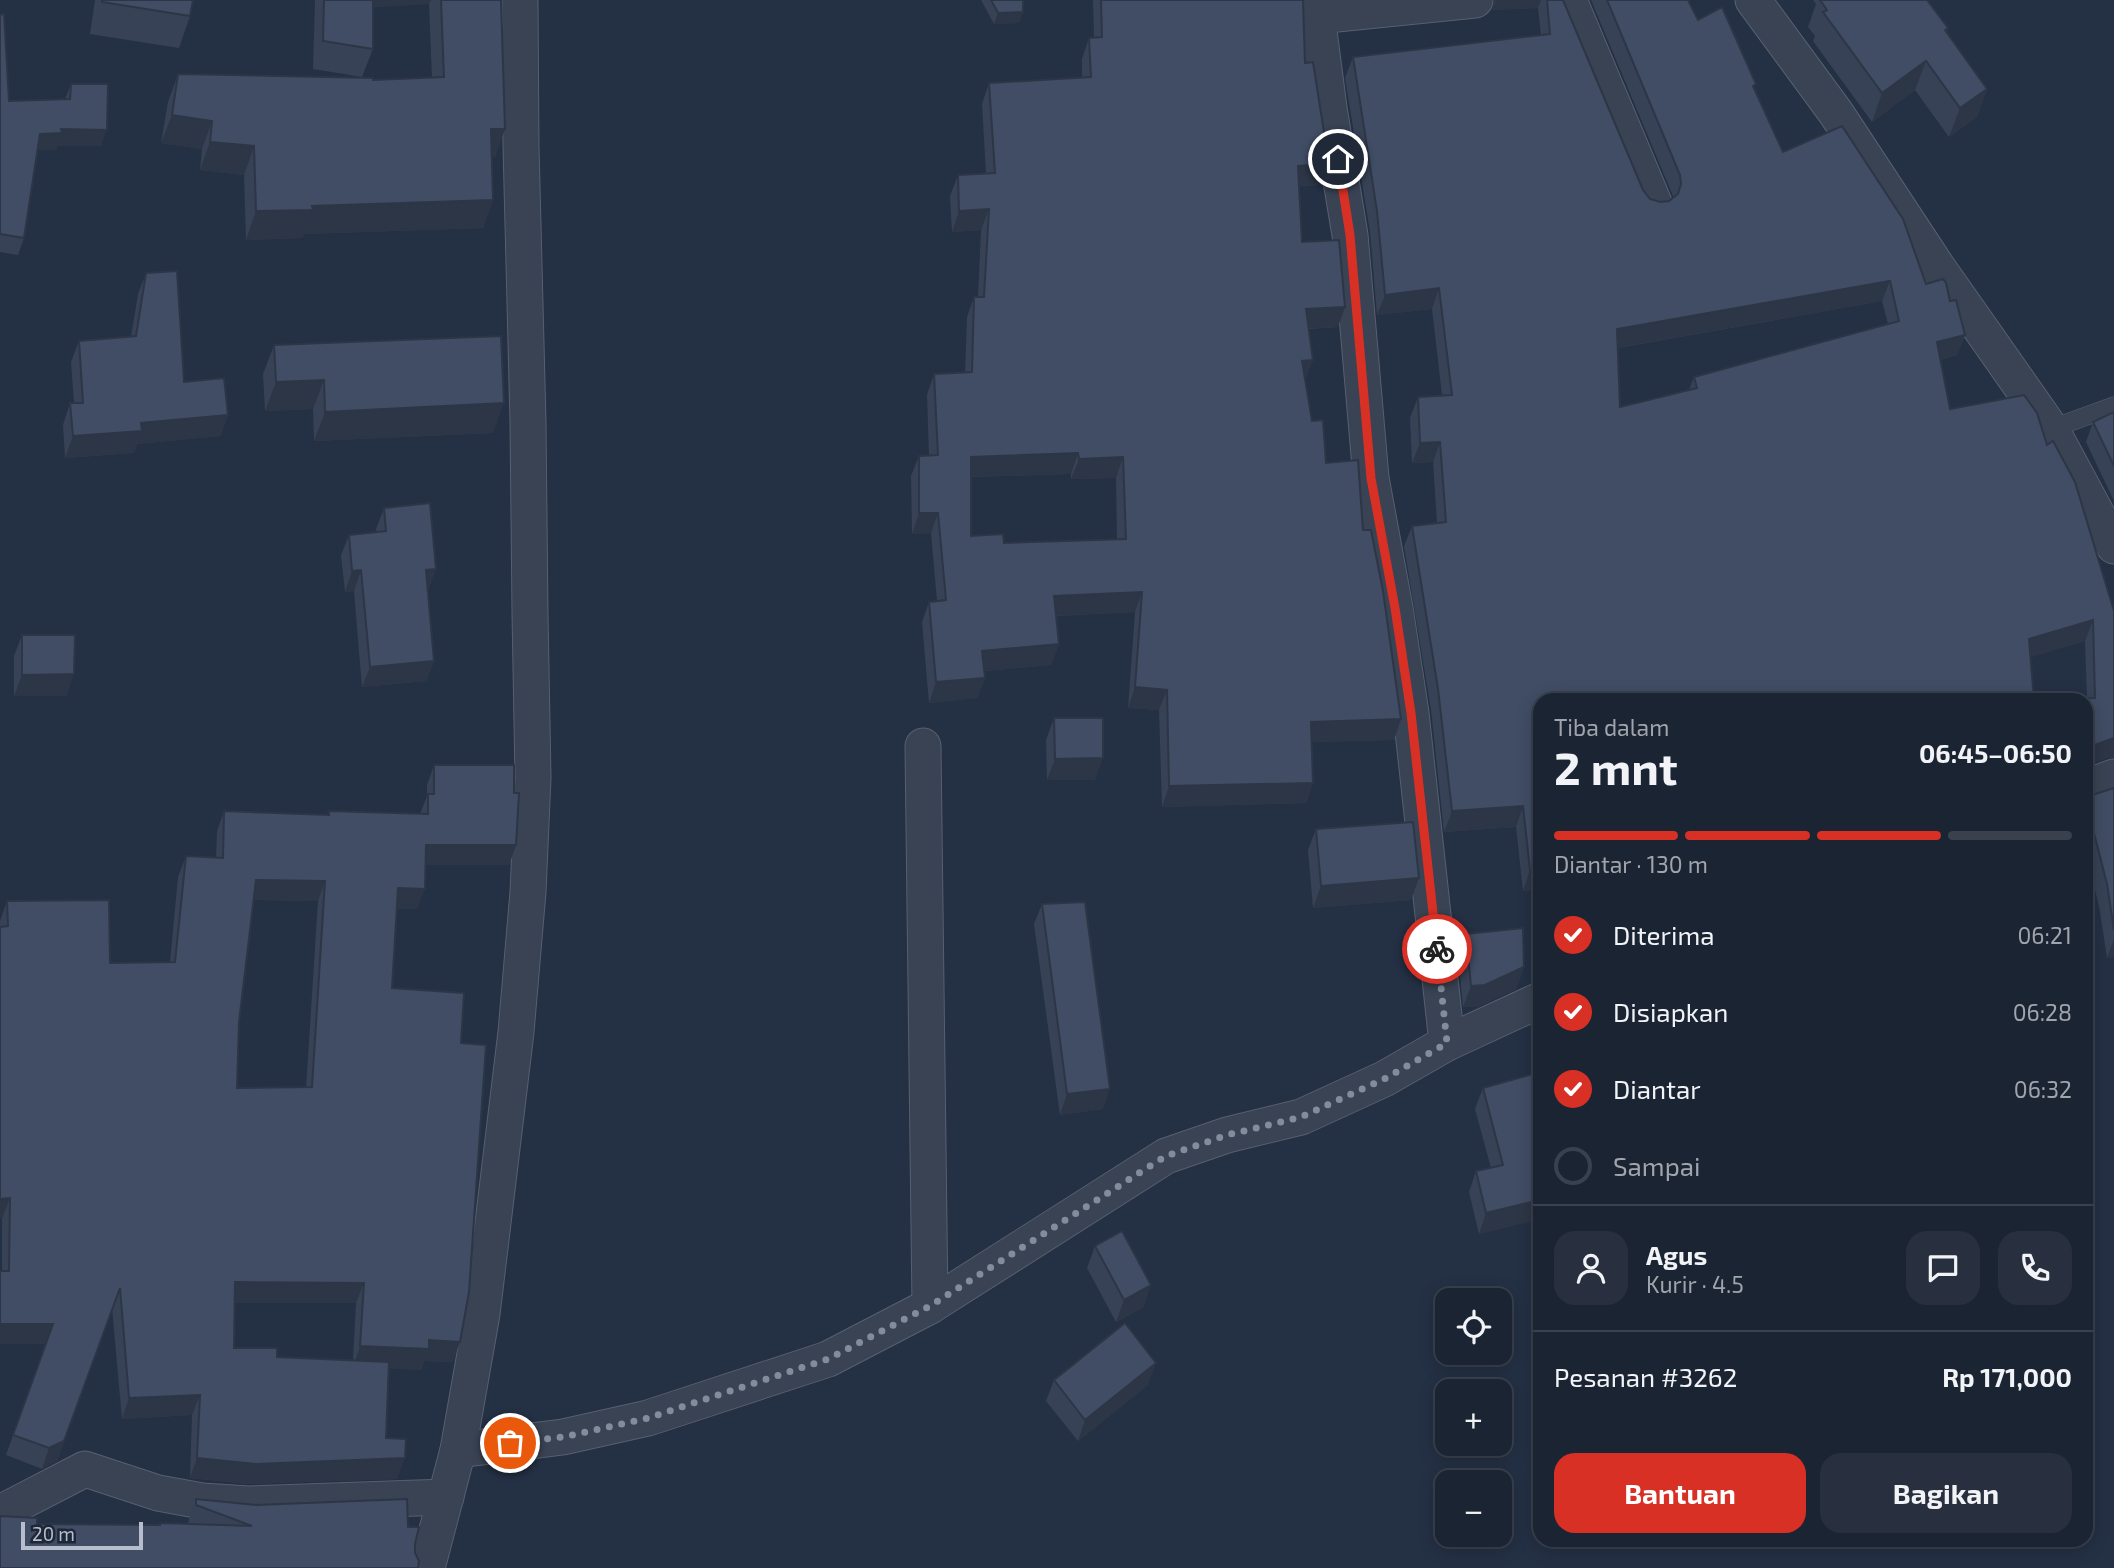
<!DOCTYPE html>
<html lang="id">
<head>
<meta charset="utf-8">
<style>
	body { margin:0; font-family:"Exo 2",sans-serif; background:#28303f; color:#f1f3f6; height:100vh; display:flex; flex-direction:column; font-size:26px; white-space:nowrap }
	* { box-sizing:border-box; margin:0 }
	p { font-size:23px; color:#a0a4ac }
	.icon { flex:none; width:38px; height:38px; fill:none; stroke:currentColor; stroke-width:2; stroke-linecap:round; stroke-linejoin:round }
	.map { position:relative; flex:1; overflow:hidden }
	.sheet { position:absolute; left:1533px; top:693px; width:560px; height:854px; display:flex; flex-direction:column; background:#1b2433; border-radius:21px; box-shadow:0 4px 18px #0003,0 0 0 2px #39414e }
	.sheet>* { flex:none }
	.tools { position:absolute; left:1435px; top:1288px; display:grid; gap:14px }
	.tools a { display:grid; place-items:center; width:77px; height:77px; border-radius:14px; background:#1b2433; box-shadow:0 4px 18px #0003,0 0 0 2px #39414e; font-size:35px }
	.scale { position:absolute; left:21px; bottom:18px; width:122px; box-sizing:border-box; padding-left:7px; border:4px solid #b6becd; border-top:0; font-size:19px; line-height:24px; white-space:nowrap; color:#b6becd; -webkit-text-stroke:5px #1e2738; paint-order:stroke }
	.pin { position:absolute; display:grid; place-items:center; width:60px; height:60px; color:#fff; margin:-30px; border:4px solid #fff; border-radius:50%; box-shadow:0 2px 7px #0007 }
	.courier { position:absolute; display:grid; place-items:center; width:70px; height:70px; margin:-35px; border:5px solid #d93025; border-radius:50%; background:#fff; color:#222; box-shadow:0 2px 9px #0007 }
	.headline em { font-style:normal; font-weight:700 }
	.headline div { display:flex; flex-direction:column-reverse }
	.headline { display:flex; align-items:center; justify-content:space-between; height:119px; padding:0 21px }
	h1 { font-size:46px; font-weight:700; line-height:52px }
	.bar { display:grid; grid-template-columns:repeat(4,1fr); gap:10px 7px; align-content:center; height:84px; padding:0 21px }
	.bar i { height:9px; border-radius:5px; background:#39414e }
	.bar .on { background:#d93025 }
	.bar p { grid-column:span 4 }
	.line { display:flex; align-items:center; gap:18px; padding:0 21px; border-top:2px solid #39414e }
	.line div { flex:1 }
	.round { display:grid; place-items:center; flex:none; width:74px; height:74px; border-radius:21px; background:#28303f }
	ol { padding:0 21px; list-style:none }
	li { display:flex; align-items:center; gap:21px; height:77px }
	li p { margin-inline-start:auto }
	li .icon { padding:7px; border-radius:50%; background:#d93025; color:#fff; stroke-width:4 }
	li:last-child { color:#a0a4ac }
	li i { width:38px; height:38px; border:4px solid #39414e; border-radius:50% }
	.cta { display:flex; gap:14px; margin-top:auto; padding:14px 21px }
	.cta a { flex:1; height:80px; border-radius:21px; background:#d93025; color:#fff; font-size:28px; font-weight:700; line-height:80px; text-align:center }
	.cta a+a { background:#28303f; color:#f1f3f6 }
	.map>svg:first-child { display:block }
</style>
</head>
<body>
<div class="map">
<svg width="2114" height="1568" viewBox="0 0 2114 1568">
	<rect width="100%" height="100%" fill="#243044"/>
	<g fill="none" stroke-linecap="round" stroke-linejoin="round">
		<g stroke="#576070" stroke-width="19">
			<path id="lane" d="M2051 429 2114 406"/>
		</g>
		<g stroke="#576070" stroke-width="37">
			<g id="street">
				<path d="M1315 0 1329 108 1350 235 1371 478 1395 608 1411 713 1447 1043"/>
				<path d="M1569 0 1654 203"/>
				<path d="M1753 0 1836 113 1936 265 2051 429 2114 546"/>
				<path d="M1317 16 1475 0"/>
				<path d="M923 746 930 1306"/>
				<path d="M2086 787 2114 777"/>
				<path d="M458 1450 563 1437 648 1418 828 1359 930 1306 1166 1156 1227 1135 1301 1117 1384 1079 1447 1043 1540 1000"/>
				<path d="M0 1513 85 1469 158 1493 202 1501 248 1504 446 1497"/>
				<path d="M427 1568 458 1450 482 1314 516 1032 528 892 533 778 530 613 528 422 521 146 520 0"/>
			</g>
		</g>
		<use href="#lane" stroke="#394353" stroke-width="18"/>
		<use href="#street" stroke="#394353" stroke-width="35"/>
	</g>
	<g fill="#374256" fill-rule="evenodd">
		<path d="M95 0H193L190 16 179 48 90 34Z"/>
		<path d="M315 0H501L505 129 495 157H492L493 200 483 228 304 234 302 238 246 240 244 175 200 170 202 149 161 143 168 102 178 74 373 80 432 78 429 4 373 7V49L362 77 313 69Z"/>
		<path d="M981 0H1023V12L1019 23 994 24Z"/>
		<path d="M1093 0H1305L1303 4 1305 63 1329 164 1321 185 1299 186 1302 242 1338 327 1308 329 1305 380 1312 421 1326 463 1363 530 1401 719 1394 740 1312 742 1313 783 1306 803 1162 807 1159 710 1128 708 1135 612 1056 616 1059 644 1051 665 984 671 985 678 977 698 929 703 922 622 929 602 937 601 931 533 912 534 911 476 919 456 929 455 927 395 934 374 965 373 967 317 974 297H978L981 230 952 232 950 196 958 175 986 174 982 104 989 83 1082 77V59L1089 38H1094ZM1071 474V479L1116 478 1117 539 1004 543 971 536V477Z"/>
		<path d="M1495 0H1563L1643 190 1650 199 1660 202 1669 201 1673 198V196L1591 0H1688L1698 20 1755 89 1783 152 1926 284 1950 301 1965 335 1957 355 1940 360 1950 409 2047 445 2114 611V758H2107L2086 766V700H1540V889L1523 891 1516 827 1444 832 1431 710 1404 546 1412 526 1437 523 1433 462 1412 463 1410 418 1418 397 1442 395 1432 309 1377 315 1370 232 1345 78 1353 57 1541 35 1538 8 1492 10ZM1882 301 1888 324 1694 377 1689 390 1620 407 1618 348ZM2085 641 2087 698 2034 700 2031 657Z"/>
		<path d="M1813 0H1927L1948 28 1947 32 1987 89 1977 117 1949 137 1915 90 1872 122 1813 41 1815 36 1808 27 1816 4Z"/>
		<path d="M0 15 9 101 65 99 71 84 101 146H57L56 150H38L24 238 18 255 0 252Z"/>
		<path d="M146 273 184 382 228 415 220 436 137 444 134 453 65 458 63 425 70 403H74L71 362 79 341 131 337 138 294Z"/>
		<path d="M274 345 493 433 314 441 313 409 265 411 263 374Z"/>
		<path d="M2114 412V501L2086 442 2093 422Z"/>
		<path d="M384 508 436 569 428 590H427L434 661 426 681 362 687 354 591 345 592 341 555 349 535 377 532 376 529Z"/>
		<path d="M22 635 67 696H14V656Z"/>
		<path d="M1054 718 1095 780H1047L1046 740Z"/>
		<path d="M434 765 514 793 516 845 509 865H425L417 909H397L392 988 461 1043 453 1362 424 1361 421 1370 389 1368 386 1438 397 1479 248 1484 190 1478 192 1415 122 1419 112 1308 57 1461 42 1469 6 1455 45 1344 2 1271V1219H0V921L7 901 110 963 170 962 178 877 186 856 216 857 217 831 224 811 327 815 329 811 420 814 427 796V785ZM254 900 318 901 306 1088H237L239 1022ZM235 1303H356L353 1360 277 1357 234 1348Z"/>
		<path d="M2114 788V957L2107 958 2099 906 2086 854V797Z"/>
		<path d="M1316 829 1411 900 1313 908 1308 850Z"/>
		<path d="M1042 904 1103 1109 1060 1115 1034 924Z"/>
		<path d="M1466 934 1524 967 1516 989 1477 1007H1463L1458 955Z"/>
		<path d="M1540 1072V1226L1539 1219 1479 1234 1469 1192 1476 1171 1491 1168 1475 1109 1483 1088Z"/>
		<path d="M1095 1246 1144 1307 1116 1322 1087 1268Z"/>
		<path d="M1054 1380 1148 1385 1078 1441 1046 1401Z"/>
		<path d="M196 1499 408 1527 415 1544V1553L37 1524 159 1525 160 1523 188 1524 189 1519Z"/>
	</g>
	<g fill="#2d3646">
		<path d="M366 0H431L429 4 363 8Z"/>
		<path d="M1496 0H1541L1538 8 1492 10Z"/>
		<path d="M1023 12 1019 23 994 24 998 13Z"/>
		<path d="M1926 61 1915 90 1872 122 1882 93Z"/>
		<path d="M1987 89 1977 117 1949 137 1960 108Z"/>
		<path d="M172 115 212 121 202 149 161 143Z"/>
		<path d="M61 129 107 130 101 146H57L56 150H34L40 134Z"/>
		<path d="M491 129H505L495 157H481Z"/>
		<path d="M210 142 254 146 244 175 200 170Z"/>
		<path d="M1329 164 1321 185 1290 186 1298 166Z"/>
		<path d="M493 200 483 228 304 234 302 238 246 240 256 211 312 206Z"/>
		<path d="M989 209 981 230 952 232 959 211Z"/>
		<path d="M1890 281 1882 301 1610 349 1617 329Z"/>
		<path d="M1439 288 1432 309 1377 315 1385 295Z"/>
		<path d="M1345 307 1338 327 1298 329 1306 309Z"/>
		<path d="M1965 335 1957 355 1929 363 1937 342Z"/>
		<path d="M1313 360 1305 381 1302 361Z"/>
		<path d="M324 380 313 409 265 411 276 382Z"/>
		<path d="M504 403 493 433 314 441 325 412Z"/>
		<path d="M228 415 220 436 137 444 134 453 65 458 73 436 141 423Z"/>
		<path d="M1440 442 1433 462 1412 463 1420 443Z"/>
		<path d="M1078 453 1071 474 963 477 971 457Z"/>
		<path d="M1123 457 1116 478 1071 479 1079 459Z"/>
		<path d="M919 513H938L931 533 912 534Z"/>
		<path d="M436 569 428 590 418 591 426 570Z"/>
		<path d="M361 570 354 591 345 592 352 571Z"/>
		<path d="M1142 592 1135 612 1046 616 1054 596Z"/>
		<path d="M2093 620 2085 641 2022 660 2029 639Z"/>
		<path d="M1059 644 1051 665 975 672 982 651Z"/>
		<path d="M434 661 426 681 362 687 370 667Z"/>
		<path d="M74 674 67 696H14L22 675Z"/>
		<path d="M985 678 977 698 929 703 936 682Z"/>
		<path d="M1135 687 1167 690 1159 710 1128 708Z"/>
		<path d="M1401 719 1394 740 1304 742 1311 722Z"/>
		<path d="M2114 738V758H2107L2086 766V748Z"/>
		<path d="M1103 758 1095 780H1047L1055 759Z"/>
		<path d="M1313 783 1306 803 1162 807 1169 786Z"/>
		<path d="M1523 806 1516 827 1444 832 1452 811Z"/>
		<path d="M426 845H516L509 865H418Z"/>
		<path d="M1540 869V889L1523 891 1530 870Z"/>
		<path d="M1419 878 1411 900 1313 908 1321 886Z"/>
		<path d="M256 880 325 881 318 901 249 900Z"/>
		<path d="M398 888 425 889 417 909H391Z"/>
		<path d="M2114 939V957L2107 958Z"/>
		<path d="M1524 967 1516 989 1477 1007H1463L1471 986Z"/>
		<path d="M1110 1089 1103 1109 1060 1115 1067 1094Z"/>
		<path d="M10 1198 2 1219H0V1199Z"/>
		<path d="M1540 1200V1216L1539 1219 1479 1234 1486 1213Z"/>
		<path d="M235 1282 364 1283 356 1303H227Z"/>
		<path d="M1151 1285 1144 1307 1116 1322 1124 1300Z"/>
		<path d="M0 1324H53L45 1344H0Z"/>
		<path d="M429 1340 460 1342 453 1362 424 1361 421 1370 353 1367 360 1346Z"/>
		<path d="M1156 1363 1148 1385 1078 1441 1085 1420Z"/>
		<path d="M200 1395 192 1415 122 1419 129 1398Z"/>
		<path d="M64 1441 57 1461 42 1469 49 1448Z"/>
		<path d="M197 1458H405L397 1479 248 1484 190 1478Z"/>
	</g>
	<g fill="#404d64" stroke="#2d3646" stroke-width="2" fill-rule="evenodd">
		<path d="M102 0H193L190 16 102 2Z"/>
		<path d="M324 0H373V49L323 41Z"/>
		<path d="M441 0H501L505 129H491L493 200 312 206 313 210 256 211 254 146 210 142 212 121 172 115 178 74 373 78V80L444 77Z"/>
		<path d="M991 0H1023V12L998 13Z"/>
		<path d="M1101 0H1303L1305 63 1313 62 1329 164 1298 166 1302 242 1339 240 1345 307 1306 309 1313 360 1302 361 1312 421 1323 420 1326 463 1358 460 1363 530H1371L1383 591 1401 719 1311 722 1313 783 1169 786 1167 690 1135 687 1142 592 1054 596 1059 644 982 651 985 678 936 682 929 602 946 600 938 513H919V456L938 455 934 374 972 372 974 297H984L989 209 959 211 958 175 995 173 989 83 1091 77 1089 38 1102 37ZM1078 453 1079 459 1123 457 1126 539 1004 543 1003 534 971 536V457Z"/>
		<path d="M1547 0H1563L1643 190 1650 199 1660 202 1669 201 1678 194 1681 184 1680 175 1607 0H1688L1698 20 1722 7 1756 84 1753 86 1783 152 1842 126 1903 219 1926 284 1943 279 1946 283 1950 301 1956 300 1965 335 1937 342 1950 409 2024 395 2037 413 2047 445 2053 441 2075 482 2114 611V738L2086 748V700H1540V869L1530 870 1523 806 1452 811 1438 689 1412 526 1446 522 1440 442 1420 443 1418 397 1452 395 1439 288 1385 295 1377 211 1353 57 1550 34ZM1890 281 1899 321 1694 377 1697 388 1620 407 1617 329ZM2093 620 2095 698 2034 700 2029 639Z"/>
		<path d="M1820 0H1927L1948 28 1945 30 1987 89 1960 108 1926 61 1882 93 1823 12 1827 10Z"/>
		<path d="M4 14 9 101 70 99 71 84H108L107 130 61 129 62 133 40 134 24 238 0 234V15Z"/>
		<path d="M177 271 184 382 224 378 228 415 141 423 142 431 73 436 70 403H83L79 341 136 336 146 273Z"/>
		<path d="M501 336 504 403 325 412 324 380 276 382 274 345Z"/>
		<path d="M2114 412V466L2093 422Z"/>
		<path d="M430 503 436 569 426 570 434 661 370 667 361 570 352 571 349 535 386 531 384 508Z"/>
		<path d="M22 635H75L74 674 22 675Z"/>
		<path d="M1054 718H1103V758L1055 759Z"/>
		<path d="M434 765H514V793H519L516 845H426L425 889 398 888 392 988 464 993 461 1043 486 1045 469 1292 460 1342 429 1340V1349L360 1346 364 1283 235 1282 234 1348H277V1357L389 1362 386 1438 406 1439 405 1458 256 1464 197 1458 200 1395 129 1398 120 1288 64 1441 49 1448 13 1435 53 1324H0V1271H9L10 1198 0 1199V927L8 926 7 901 109 900 110 963 175 962 186 856 223 858 224 811 329 815V811L428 814V794H434ZM256 880 325 881 312 1087 237 1088 239 1022Z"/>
		<path d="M2114 788V930L2107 884 2086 802V797Z"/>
		<path d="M1413 822 1419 878 1321 886 1316 829Z"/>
		<path d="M1085 902 1110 1089 1067 1094 1042 904Z"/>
		<path d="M1523 928 1524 967 1485 985 1471 986 1466 934Z"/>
		<path d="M1540 1072V1200L1486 1213 1476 1171 1503 1165 1483 1088Z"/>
		<path d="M1122 1231 1151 1285 1124 1300 1095 1246Z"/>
		<path d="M1125 1323 1156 1363 1085 1420 1054 1380Z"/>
		<path d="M196 1499 256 1505 407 1499 408 1527H419L415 1544V1553L419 1561 418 1568H0V1516L37 1518V1524L160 1525V1523L252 1526 196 1505Z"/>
	</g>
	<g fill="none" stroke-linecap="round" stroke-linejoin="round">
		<path stroke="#838c9d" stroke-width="7" stroke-dasharray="0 12.6" d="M510 1443 563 1437 648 1418 828 1359 930 1306 1166 1156 1227 1135 1301 1117 1384 1079 1447 1043 1437 949"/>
		<path stroke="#d93025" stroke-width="9" d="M1338 159 1350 235 1371 478 1395 608 1411 713 1437 949"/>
	</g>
</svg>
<div class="tools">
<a><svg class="icon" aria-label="locate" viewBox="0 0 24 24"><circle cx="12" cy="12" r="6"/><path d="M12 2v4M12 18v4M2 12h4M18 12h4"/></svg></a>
<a>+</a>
<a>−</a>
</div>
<div class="scale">20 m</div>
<div class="pin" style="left:510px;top:1443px;background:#ea580c"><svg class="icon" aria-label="bag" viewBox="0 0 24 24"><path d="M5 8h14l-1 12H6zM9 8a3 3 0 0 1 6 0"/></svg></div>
<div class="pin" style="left:1338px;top:159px;background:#1f2937"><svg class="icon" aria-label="home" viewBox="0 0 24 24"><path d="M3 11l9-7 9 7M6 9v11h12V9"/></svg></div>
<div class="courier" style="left:1437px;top:949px"><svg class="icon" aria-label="bike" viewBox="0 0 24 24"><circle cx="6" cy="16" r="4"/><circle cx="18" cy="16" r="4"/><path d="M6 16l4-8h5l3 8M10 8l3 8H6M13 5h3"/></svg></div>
<section class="sheet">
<div class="headline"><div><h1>2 mnt</h1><p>Tiba dalam</p></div><em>06:45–06:50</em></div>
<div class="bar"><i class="on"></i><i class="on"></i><i class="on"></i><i></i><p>Diantar · 130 m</p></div>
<ol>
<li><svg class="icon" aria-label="check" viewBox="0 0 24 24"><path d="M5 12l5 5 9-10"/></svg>Diterima<p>06:21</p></li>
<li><svg class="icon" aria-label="check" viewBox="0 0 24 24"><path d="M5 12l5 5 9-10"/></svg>Disiapkan<p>06:28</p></li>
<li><svg class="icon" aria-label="check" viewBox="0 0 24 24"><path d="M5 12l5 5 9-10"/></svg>Diantar<p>06:32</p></li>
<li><i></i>Sampai</li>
</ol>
<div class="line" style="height:126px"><a class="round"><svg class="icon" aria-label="person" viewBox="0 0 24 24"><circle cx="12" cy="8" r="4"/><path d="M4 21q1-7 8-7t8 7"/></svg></a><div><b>Agus</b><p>Kurir · 4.5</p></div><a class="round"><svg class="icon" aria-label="chat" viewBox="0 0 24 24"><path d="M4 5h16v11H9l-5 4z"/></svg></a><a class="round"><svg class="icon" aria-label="phone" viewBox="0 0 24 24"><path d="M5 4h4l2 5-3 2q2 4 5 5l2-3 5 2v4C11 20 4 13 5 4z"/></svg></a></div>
<div class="line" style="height:91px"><div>Pesanan #3262</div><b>Rp 171,000</b></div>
<div class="cta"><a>Bantuan</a><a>Bagikan</a></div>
</section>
</div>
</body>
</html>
